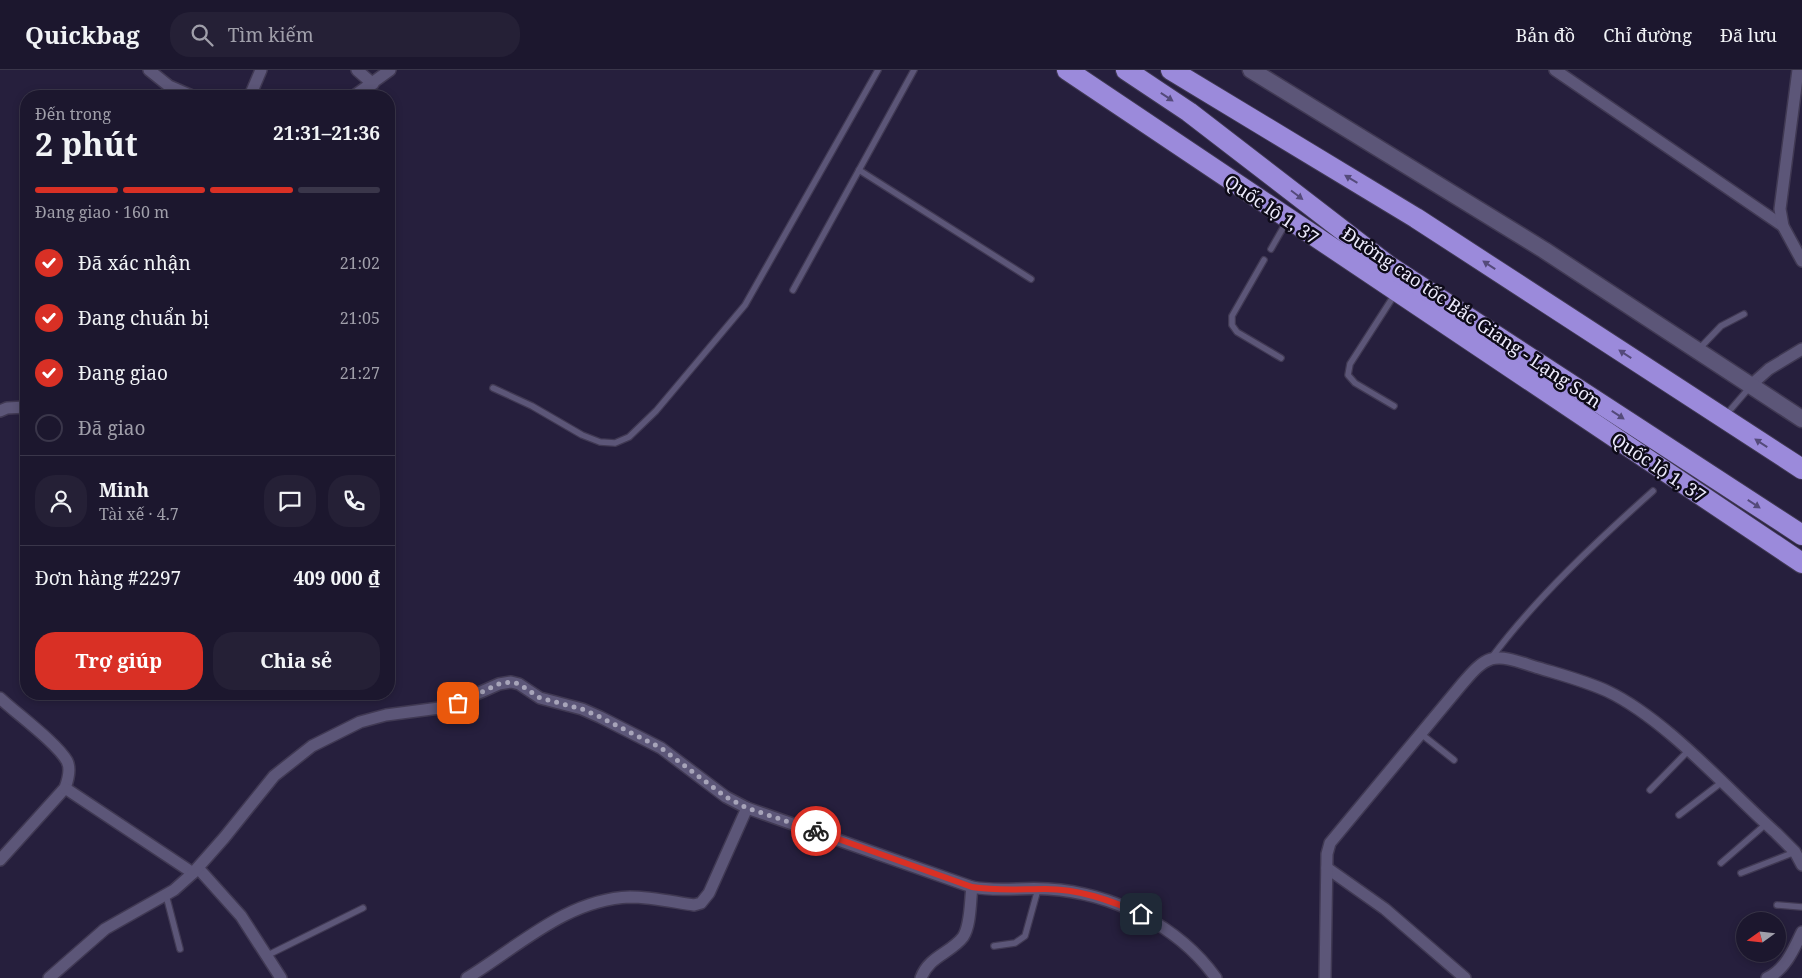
<!DOCTYPE html>
<html lang="vi">
<head>
<meta charset="utf-8">
<style>
	body { margin:0; font-family:"Noto Serif",serif; background:#252036; color:#f1f3f6; height:100vh; display:flex; flex-direction:column; font-size:19px; white-space:nowrap }
	* { box-sizing:border-box; margin:0 }
	p { font-size:16px; color:#a09faa }
	.icon { flex:none; width:28px; height:28px; fill:none; stroke:currentColor; stroke-width:2; stroke-linecap:round; stroke-linejoin:round }
	.map { position:relative; flex:1; overflow:hidden }
	.panel { position:absolute; left:20px; top:20px; width:375px; height:610px; display:flex; flex-direction:column; background:#1c172e; border-radius:20px; box-shadow:0 2px 8px #0003,0 0 0 1px #3a364a }
	.panel>* { flex:none }
	.needle { width:32px; rotate:255deg }
	.buttons { position:absolute; left:1736px; top:842px; display:grid; gap:10px }
	.buttons a { display:grid; place-items:center; width:50px; height:50px; border-radius:50%; background:#1c172e; box-shadow:0 2px 8px #0003,0 0 0 1px #3a364a; font-size:25px }
	.pin { position:absolute; display:grid; place-items:center; width:42px; height:42px; color:#fff; margin:-21px; border-radius:10px; box-shadow:0 2px 8px #0006 }
	.courier { position:absolute; display:grid; place-items:center; width:50px; height:50px; margin:-25px; border:4px solid #d93025; border-radius:50%; background:#fff; color:#222; box-shadow:0 1px 6px #0007 }
	.overview em { font-style:normal; font-weight:700 }
	.overview div { display:flex; flex-direction:column-reverse }
	.overview { display:flex; align-items:center; justify-content:space-between; height:85px; padding:0 15px }
	h1 { font-size:32px; font-weight:700; line-height:38px }
	.bar { display:grid; grid-template-columns:repeat(4,1fr); gap:8px 5px; align-content:center; height:60px; padding:0 15px }
	.bar i { height:6px; border-radius:4px; background:#3a364a }
	.bar .selected { background:#d93025 }
	.bar p { grid-column:span 4 }
	.line { display:flex; align-items:center; gap:12px; padding:0 15px; border-top:1px solid #3a364a }
	.line div { flex:1 }
	.round { display:grid; place-items:center; flex:none; width:52px; height:52px; border-radius:20px; background:#252036 }
	ol { padding:0 15px; list-style:none }
	li { display:flex; align-items:center; gap:15px; height:55px }
	li p { margin-inline-start:auto }
	li .icon { padding:5px; border-radius:50%; background:#d93025; color:#fff; stroke-width:4 }
	li:last-child { color:#a09faa }
	li i { width:28px; height:28px; border:2px solid #3a364a; border-radius:50% }
	.button { display:flex; gap:10px; margin-top:auto; padding:10px 15px }
	.button a { flex:1; height:58px; border-radius:20px; background:#d93025; color:#fff; font-size:20px; font-weight:700; line-height:58px; text-align:center }
	.button a+a { background:#252036; color:#f1f3f6 }
	header { display:flex; align-items:center; gap:30px; box-sizing:border-box; height:70px; padding:0 25px; background:#1c172e; border-bottom:1px solid #3a364a }
	header strong { font-size:24px }
	nav { display:flex; gap:28px; margin-inline-start:auto; font-size:18px }
	.search { width:350px; height:45px; background:#252036; display:flex; align-items:center; gap:12px; box-sizing:border-box; padding:0 18px; border-radius:20px; color:#a09faa; font-size:19px }
	.map>svg:first-child { display:block }
</style>
</head>
<body>
<header>
<strong>Quickbag</strong>
<div class="search"><svg class="icon" aria-label="search" viewBox="0 0 24 24"><circle cx="10" cy="10" r="6"/><path d="M15 15l6 6"/></svg>Tìm kiếm</div>
<nav><a>Bản đồ</a><a>Chỉ đường</a><a>Đã lưu</a></nav>
</header>
<div class="map">
<svg width="1802" height="908" viewBox="0 0 1802 908">
	<rect width="100%" height="100%" fill="#261f3d"/>
	<g fill="none" stroke-linecap="round" stroke-linejoin="round">
		<g stroke="#403953" stroke-width="8">
			<g id="lane">
				<path d="M859 100 1031 209"/>
				<path d="M1271 179 1287 151"/>
				<path d="M1264 190 1232 246V255L1237 262 1281 288"/>
				<path d="M793 220 914 0"/>
				<path d="M1699 279 1721 256 1744 244"/>
				<path d="M493 318 532 336 582 365 600 372 615 373 629 367 656 341 745 235 878 0"/>
				<path d="M1394 336 1355 313 1348 305 1350 294 1395 224"/>
				<path d="M1731 339 1750 317"/>
				<path d="M1492 587C1536 528 1598 470 1653 421"/>
				<path d="M1420 663 1454 690"/>
				<path d="M1650 720 1688 681"/>
				<path d="M1679 745 1722 712"/>
				<path d="M1721 793 1766 754"/>
				<path d="M1741 803 1795 782"/>
				<path d="M166 825 180 879"/>
				<path d="M1777 835 1802 837"/>
				<path d="M994 876 1015 873 1025 866 1038 819"/>
				<path d="M268 885 363 838"/>
			</g>
		</g>
		<g stroke="#403953" stroke-width="14">
			<g id="street">
				<path d="M149 0 169 16 192 26"/>
				<path d="M357 0 373 14"/>
				<path d="M1555 0 1783 156"/>
				<path d="M1798 0 1780 139 1783 156 1802 191"/>
				<path d="M250 26 261 0"/>
				<path d="M354 26 390 0"/>
				<path d="M1751 315 1769 299 1802 279"/>
				<path d="M0 341 7 338 26 337"/>
				<path d="M0 628C17 644 57 673 67 691 71 699 68 710 65 718L0 790"/>
				<path d="M65 718 193 803"/>
				<path d="M198 798 241 846 281 908"/>
				<path d="M1327 798 1385 839 1465 908"/>
				<path d="M49 908 105 859 174 820 193 803 224 768 274 706 312 676 360 652 386 645 447 637 499 614 511 612 519 614 540 628 582 639 600 647 661 678 726 727 747 738 972 817C998 822 1022 817 1048 819 1112 823 1178 855 1216 908"/>
				<path d="M467 908C518 877 567 829 630 827 651 827 673 832 694 835L701 833 709 823 747 738"/>
				<path d="M921 908C929 886 951 883 963 867 971 855 970 831 972 817"/>
				<path d="M1325 908 1327 784 1330 773 1462 614C1470 605 1479 593 1491 589 1506 585 1524 594 1539 598 1562 605 1585 611 1607 621 1666 649 1727 719 1776 763L1795 782 1802 795"/>
				<path d="M1767 908C1785 900 1794 879 1802 862"/>
			</g>
		</g>
		<g stroke="#403953" stroke-width="19">
			<path id="secondary" d="M1251 0 1544 180 1802 349"/>
		</g>
		<g stroke="#403953" stroke-width="22">
			<g id="highway">
				<path d="M1067 0 1802 493"/>
				<path d="M1126 0 1189 42 1389 196 1802 465"/>
				<path d="M1171 0 1416 148 1802 399"/>
			</g>
		</g>
		<use href="#lane" stroke="#5c5678" stroke-width="5.5"/>
		<use href="#street" stroke="#5c5678" stroke-width="11"/>
		<use href="#secondary" stroke="#5c5678" stroke-width="16"/>
		<use href="#highway" stroke="#9b8adb" stroke-width="20"/>
	</g>
	<defs><path id="oneway-solid" d="M-6-.8H1V-3.2L6.5 0L1 3.2V.8H-6Z" transform="scale(1.25)"/></defs>
	<g fill="#544a7a">
		<use href="#oneway-solid" transform="translate(1167 27) rotate(34)"/>
		<use href="#oneway-solid" transform="translate(1351 109) rotate(-149)"/>
		<use href="#oneway-solid" transform="translate(1297 125) rotate(37)"/>
		<use href="#oneway-solid" transform="translate(1489 195) rotate(-147)"/>
		<use href="#oneway-solid" transform="translate(1625 284) rotate(-147)"/>
		<use href="#oneway-solid" transform="translate(1618 345) rotate(33)"/>
		<use href="#oneway-solid" transform="translate(1761 373) rotate(-147)"/>
		<use href="#oneway-solid" transform="translate(1754 434) rotate(33)"/>
	</g>
	<g fill="none" stroke-linecap="round" stroke-linejoin="round">
		<path stroke="#a7a4b9" stroke-width="5" stroke-dasharray="0 9" d="M458 633 499 614 511 612 519 614 540 628 582 639 600 647 661 678 726 727 747 738 816 761"/>
		<path stroke="#d93025" stroke-width="6" d="M816 761 972 817C996 821 1020 819 1045 819 1079 819 1110 830 1141 844"/>
	</g>
	<g text-anchor="middle" dominant-baseline="central" stroke-width="5" stroke-linejoin="round" paint-order="stroke">
		<g font-size="18" fill="#edebfc" stroke="#0e0b19">
			<text transform="translate(1272 139) rotate(34)">Quốc lộ 1, 37</text>
			<text transform="translate(1472 247) rotate(34)">Đường cao tốc Bắc Giang - Lạng Sơn</text>
			<text transform="translate(1659 397) rotate(34)">Quốc lộ 1, 37</text>
		</g>
	</g>
</svg>
<div class="buttons">
<a><svg class="needle" viewBox="-14 -14 28 28"><path d="M0-13l5 13h-10z" fill="#e53935"/><path d="M0 13l5-13h-10z" fill="#a09faa"/></svg></a>
</div>
<div class="pin" style="left:458px;top:633px;background:#ea580c"><svg class="icon" aria-label="bag" viewBox="0 0 24 24"><path d="M5 8h14l-1 12H6zM9 8a3 3 0 0 1 6 0"/></svg></div>
<div class="pin" style="left:1141px;top:844px;background:#1f2937"><svg class="icon" aria-label="home" viewBox="0 0 24 24"><path d="M3 11l9-7 9 7M6 9v11h12V9"/></svg></div>
<div class="courier" style="left:816px;top:761px"><svg class="icon" aria-label="bike" viewBox="0 0 24 24"><circle cx="6" cy="16" r="4"/><circle cx="18" cy="16" r="4"/><path d="M6 16l4-8h5l3 8M10 8l3 8H6M13 5h3"/></svg></div>
<section class="panel">
<div class="overview"><div><h1>2 phút</h1><p>Đến trong</p></div><em>21:31–21:36</em></div>
<div class="bar"><i class="selected"></i><i class="selected"></i><i class="selected"></i><i></i><p>Đang giao · 160 m</p></div>
<ol>
<li><svg class="icon" aria-label="check" viewBox="0 0 24 24"><path d="M5 12l5 5 9-10"/></svg>Đã xác nhận<p>21:02</p></li>
<li><svg class="icon" aria-label="check" viewBox="0 0 24 24"><path d="M5 12l5 5 9-10"/></svg>Đang chuẩn bị<p>21:05</p></li>
<li><svg class="icon" aria-label="check" viewBox="0 0 24 24"><path d="M5 12l5 5 9-10"/></svg>Đang giao<p>21:27</p></li>
<li><i></i>Đã giao</li>
</ol>
<div class="line" style="height:90px"><a class="round"><svg class="icon" aria-label="person" viewBox="0 0 24 24"><circle cx="12" cy="8" r="4"/><path d="M4 21q1-7 8-7t8 7"/></svg></a><div><b>Minh</b><p>Tài xế · 4.7</p></div><a class="round"><svg class="icon" aria-label="chat" viewBox="0 0 24 24"><path d="M4 5h16v11H9l-5 4z"/></svg></a><a class="round"><svg class="icon" aria-label="phone" viewBox="0 0 24 24"><path d="M5 4h4l2 5-3 2q2 4 5 5l2-3 5 2v4C11 20 4 13 5 4z"/></svg></a></div>
<div class="line" style="height:65px"><div>Đơn hàng #2297</div><b>409 000 ₫</b></div>
<div class="button"><a>Trợ giúp</a><a>Chia sẻ</a></div>
</section>
</div>
</body>
</html>
